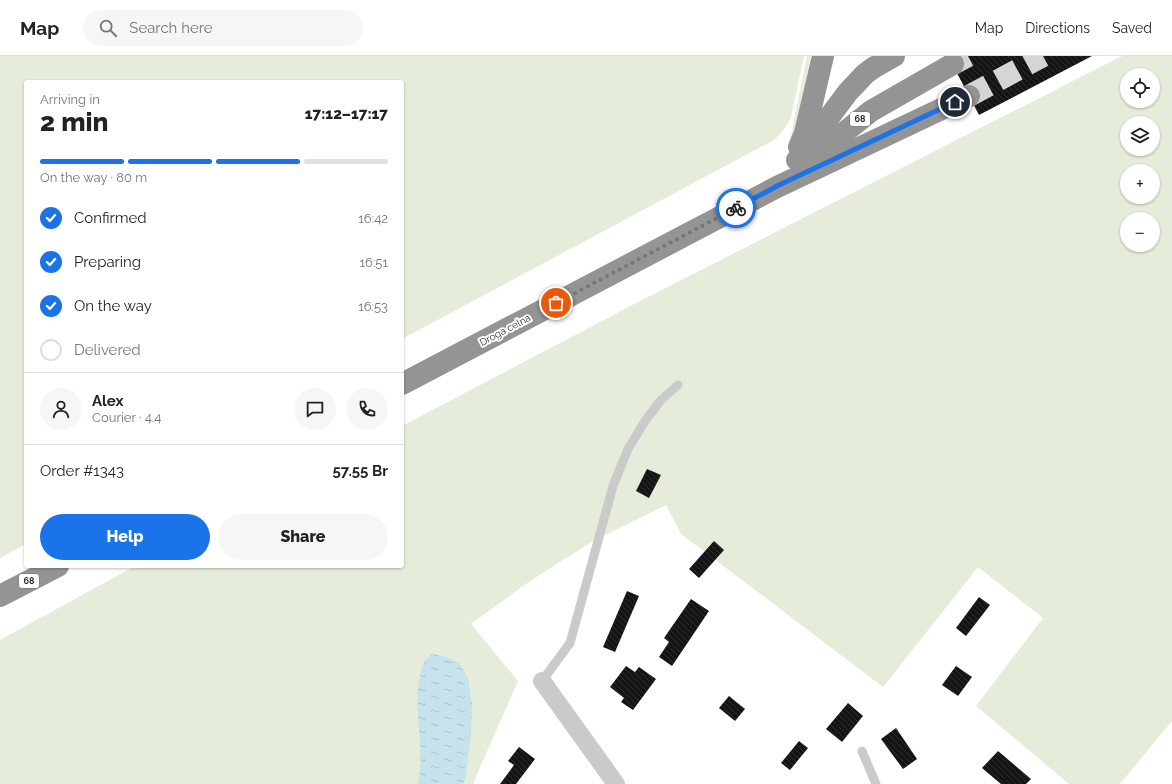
<!DOCTYPE html>
<html lang="en">
<head>
<meta charset="utf-8">
<style>
	body { margin:0; font-family:Raleway,sans-serif; background:#f6f6f6; color:#222; height:100vh; display:flex; flex-direction:column; font-size:15px; white-space:nowrap }
	* { box-sizing:border-box; margin:0 }
	p { font-size:13px; color:#767676 }
	.icon { flex:none; width:22px; height:22px; fill:none; stroke:currentColor; stroke-width:2; stroke-linecap:round; stroke-linejoin:round }
	.map { position:relative; flex:1; overflow:hidden }
	.drawer { position:absolute; left:24px; top:24px; width:380px; height:488px; display:flex; flex-direction:column; background:#fff; border-radius:4px; box-shadow:0 1px 3px #0004 }
	.drawer>* { flex:none }
	.tools { position:absolute; left:1120px; top:12px; display:grid; gap:8px }
	.tools a { display:grid; place-items:center; width:40px; height:40px; border-radius:50%; background:#fff; box-shadow:0 1px 3px #0004; font-size:20px }
	.pin { position:absolute; display:grid; place-items:center; width:34px; height:34px; color:#fff; margin:-17px; border:2px solid #fff; border-radius:50%; box-shadow:0 1px 4px #0007 }
	.courier { position:absolute; display:grid; place-items:center; width:40px; height:40px; margin:-20px; border:3px solid #1a73e8; border-radius:50%; background:#fff; color:#222; box-shadow:0 1px 5px #0007 }
	.headline em { font-style:normal; font-weight:800 }
	.headline div { display:flex; flex-direction:column-reverse }
	.headline { display:flex; align-items:center; justify-content:space-between; height:68px; padding:0 16px }
	h1 { font-size:26px; font-weight:800; line-height:30px }
	.bar { display:grid; grid-template-columns:repeat(4,1fr); gap:6px 4px; align-content:center; height:48px; padding:0 16px }
	.bar i { height:5px; border-radius:3px; background:#e0e0e0 }
	.bar .active { background:#1a73e8 }
	.bar p { grid-column:span 4 }
	.line { display:flex; align-items:center; gap:10px; padding:0 16px; border-top:1px solid #e0e0e0 }
	.line div { flex:1 }
	.round { display:grid; place-items:center; flex:none; width:42px; height:42px; border-radius:21px; background:#f6f6f6 }
	ol { padding:0 16px; list-style:none }
	li { display:flex; align-items:center; gap:12px; height:44px }
	li p { margin-inline-start:auto }
	li .icon { padding:4px; border-radius:50%; background:#1a73e8; color:#fff; stroke-width:4 }
	li:last-child { color:#767676 }
	li i { width:22px; height:22px; border:2px solid #e0e0e0; border-radius:50% }
	.cta { display:flex; gap:8px; margin-top:auto; padding:8px 16px }
	.cta a { flex:1; height:46px; border-radius:24px; background:#1a73e8; color:#fff; font-size:16px; font-weight:800; line-height:46px; text-align:center }
	.cta a+a { background:#f6f6f6; color:#222 }
	header { display:flex; align-items:center; gap:24px; box-sizing:border-box; height:56px; padding:0 20px; background:#fff; border-bottom:1px solid #e0e0e0 }
	header strong { font-size:19px }
	nav { display:flex; gap:22px; margin-inline-start:auto; font-size:14px }
	.search { width:280px; height:36px; background:#f6f6f6; display:flex; align-items:center; gap:10px; box-sizing:border-box; padding:0 14px; border-radius:22px; color:#767676; font-size:15px }
	.map>svg:first-child { display:block }
</style>
</head>
<body>
<header>
<strong>Map</strong>
<div class="search"><svg class="icon" aria-label="search" viewBox="0 0 24 24"><circle cx="10" cy="10" r="6"/><path d="M15 15l6 6"/></svg>Search here</div>
<nav><a>Map</a><a>Directions</a><a>Saved</a></nav>
</header>
<div class="map">
<svg width="1172" height="728" viewBox="0 0 1172 728">
	<defs>
		<pattern id="water-ripples" width="26" height="14" patternUnits="userSpaceOnUse"><rect width="26" height="14" fill="#c5e2ed"/><path d="M2 4q2-2 4 0t4 0M15 11q2-2 4 0t4 0" fill="none" stroke="#aac2cc"/></pattern>
		<pattern id="building-back-hatch" width="6" height="6" patternUnits="userSpaceOnUse"><rect width="6" height="6" fill="#141414"/><path d="M-1 5l2 2M0 0l6 6M5-1l2 2" fill="none" stroke="#2e2e2e"/></pattern>
	</defs>
	<rect width="100%" height="100%" fill="#fff"/>
	<g fill="#e6ecda" fill-rule="evenodd">
		<path d="M0 0H804L791 61C787 70 782 77 774 84L402 283V26H26V488L0 502Z"/>
		<path d="M807 0H811L794 85 790 84Z"/>
		<path d="M1122 0H1172V665L1120 728H1069L976 650 1043 562 978 511 883 631 681 478 666 449 593 485 530 525 471 568 518 625 474 725V728H0V584L135 510H402V370L642 244ZM1127 19H1153V45H1127ZM1127 67H1153V93H1127ZM1127 115H1153V141H1127ZM1127 163H1153V189H1127Z"/>
	</g>
	<path fill="url(#water-ripples)" d="M431 598 444 600 459 607 468 622 472 647 471 677 466 720 463 728H418C426 692 412 655 420 620 421 616 421 611 423 608 425 604 429 601 431 598Z"/>
	<g fill="url(#building-back-hatch)">
		<path d="M948 0H1092L979 59Z"/>
		<path d="M647 413 661 419 649 442 636 435Z"/>
		<path d="M714 485 724 494 699 522 689 513Z"/>
		<path d="M627 535 639 540 615 596 603 591Z"/>
		<path d="M979 541 990 549 966 580 956 572Z"/>
		<path d="M691 543 709 555 672 610 659 601 669 586 664 582Z"/>
		<path d="M626 610 635 616 639 611 656 623 633 654 621 646 624 642 610 631Z"/>
		<path d="M956 610 972 621 958 640 942 629Z"/>
		<path d="M729 640 745 653 735 665 719 652Z"/>
		<path d="M848 647 863 660 842 686 826 673Z"/>
		<path d="M896 672 917 703 903 713 881 683Z"/>
		<path d="M799 685 808 692 790 714 781 707Z"/>
		<path d="M519 691 535 703 516 728H500L514 709 508 705Z"/>
		<path d="M998 695 1031 723 1026 728H1001L982 712Z"/>
	</g>
	<g fill="none" stroke-linecap="round" stroke-linejoin="round">
		<g stroke="#d5d5d5" stroke-width="22" stroke-dasharray="22 11" stroke-linecap="butt">
			<path d="M953 8 968 0"/>
			<path d="M969 40 1043 0"/>
		</g>
		<g stroke="#cacaca" stroke-width="9">
			<path d="M542 625 570 587 613 430 628 393 645 365 661 344 678 329"/>
			<path d="M862 695 876 728"/>
		</g>
		<path stroke="#cacaca" stroke-width="18" d="M542 625 616 728"/>
		<g stroke="#949494" stroke-width="22">
			<path d="M799 91 805 77 823 0"/>
			<path d="M797 104 848 36 865 18 873 12 894 0"/>
			<path d="M805 108 871 55 953 8"/>
			<path d="M402 328 777 131 969 40"/>
			<path d="M0 540 58 510"/>
		</g>
	</g>
	<g fill="none" stroke-linecap="round" stroke-linejoin="round">
		<path stroke="#767676" stroke-width="4" stroke-dasharray="0 7.2" d="M556 247 736 152"/>
		<path stroke="#1a73e8" stroke-width="5" d="M736 152 777 130 955 46"/>
	</g>
	<g text-anchor="middle" dominant-baseline="central" stroke-width="4" stroke-linejoin="round" paint-order="stroke">
		<g fill="#fff" stroke="#6c6c6c" stroke-width="1">
			<rect x="850" y="56" width="20" height="14" rx="3"/>
			<rect x="19" y="518" width="20" height="14" rx="3"/>
		</g>
		<g font-size="9" font-weight="bold" fill="#2d2d2d">
			<text x="860" y="63">68</text>
			<text x="29" y="525">68</text>
		</g>
		<g font-size="10" fill="#2d2d2d" stroke="#fff">
			<text transform="translate(505 274) rotate(-28)">Droga celna</text>
		</g>
	</g>
</svg>
<div class="tools">
<a><svg class="icon" aria-label="locate" viewBox="0 0 24 24"><circle cx="12" cy="12" r="6"/><path d="M12 2v4M12 18v4M2 12h4M18 12h4"/></svg></a>
<a><svg class="icon" aria-label="layers" viewBox="0 0 24 24"><path d="M12 4l9 5-9 5-9-5zM3 14l9 5 9-5"/></svg></a>
<a>+</a>
<a>−</a>
</div>
<div class="pin" style="left:556px;top:247px;background:#ea580c"><svg class="icon" aria-label="bag" viewBox="0 0 24 24"><path d="M5 8h14l-1 12H6zM9 8a3 3 0 0 1 6 0"/></svg></div>
<div class="pin" style="left:955px;top:46px;background:#1f2937"><svg class="icon" aria-label="home" viewBox="0 0 24 24"><path d="M3 11l9-7 9 7M6 9v11h12V9"/></svg></div>
<div class="courier" style="left:736px;top:152px"><svg class="icon" aria-label="bike" viewBox="0 0 24 24"><circle cx="6" cy="16" r="4"/><circle cx="18" cy="16" r="4"/><path d="M6 16l4-8h5l3 8M10 8l3 8H6M13 5h3"/></svg></div>
<section class="drawer">
<div class="headline"><div><h1>2 min</h1><p>Arriving in</p></div><em>17:12–17:17</em></div>
<div class="bar"><i class="active"></i><i class="active"></i><i class="active"></i><i></i><p>On the way · 80 m</p></div>
<ol>
<li><svg class="icon" aria-label="check" viewBox="0 0 24 24"><path d="M5 12l5 5 9-10"/></svg>Confirmed<p>16:42</p></li>
<li><svg class="icon" aria-label="check" viewBox="0 0 24 24"><path d="M5 12l5 5 9-10"/></svg>Preparing<p>16:51</p></li>
<li><svg class="icon" aria-label="check" viewBox="0 0 24 24"><path d="M5 12l5 5 9-10"/></svg>On the way<p>16:53</p></li>
<li><i></i>Delivered</li>
</ol>
<div class="line" style="height:72px"><a class="round"><svg class="icon" aria-label="person" viewBox="0 0 24 24"><circle cx="12" cy="8" r="4"/><path d="M4 21q1-7 8-7t8 7"/></svg></a><div><b>Alex</b><p>Courier · 4.4</p></div><a class="round"><svg class="icon" aria-label="chat" viewBox="0 0 24 24"><path d="M4 5h16v11H9l-5 4z"/></svg></a><a class="round"><svg class="icon" aria-label="phone" viewBox="0 0 24 24"><path d="M5 4h4l2 5-3 2q2 4 5 5l2-3 5 2v4C11 20 4 13 5 4z"/></svg></a></div>
<div class="line" style="height:52px"><div>Order #1343</div><b>57.55 Br</b></div>
<div class="cta"><a>Help</a><a>Share</a></div>
</section>
</div>
</body>
</html>
